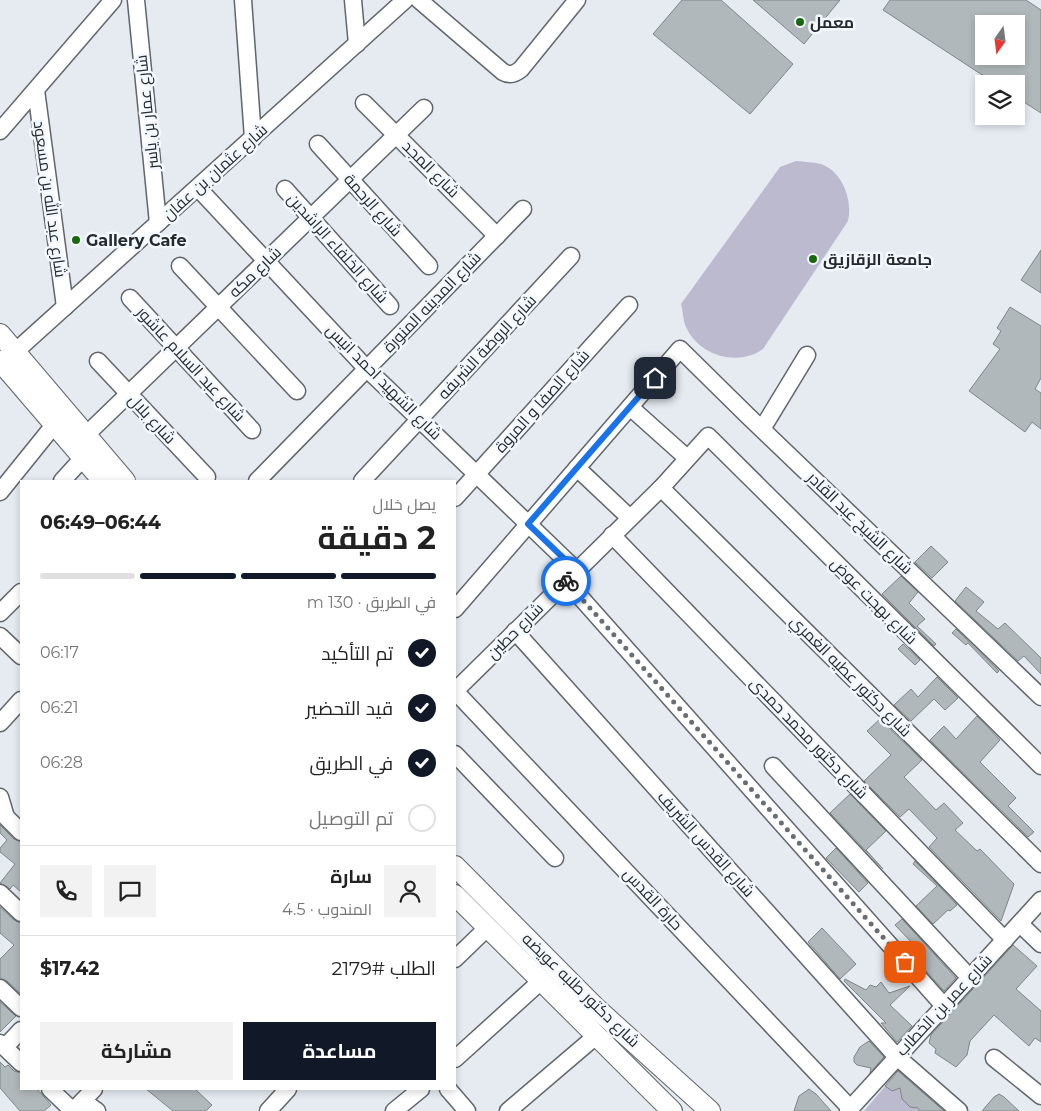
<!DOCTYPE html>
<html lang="ar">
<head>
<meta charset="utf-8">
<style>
	body { margin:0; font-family:Montserrat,Cairo,sans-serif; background:#f2f2f2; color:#222; direction:rtl; height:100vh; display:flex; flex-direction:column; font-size:19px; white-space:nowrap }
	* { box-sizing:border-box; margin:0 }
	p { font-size:16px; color:#767676 }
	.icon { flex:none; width:28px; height:28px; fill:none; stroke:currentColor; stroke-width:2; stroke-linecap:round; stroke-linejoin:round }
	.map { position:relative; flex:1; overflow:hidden; direction:ltr }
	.sheet { position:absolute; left:20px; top:480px; width:436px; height:610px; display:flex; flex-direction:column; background:#fff; border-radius:0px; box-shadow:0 2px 8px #0003; direction:rtl }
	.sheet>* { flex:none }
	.needle { width:32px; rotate:194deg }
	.controls { position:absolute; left:975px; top:15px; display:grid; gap:10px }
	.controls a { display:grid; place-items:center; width:50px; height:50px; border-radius:0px; background:#fff; box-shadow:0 2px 8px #0003; font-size:25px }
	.pin { position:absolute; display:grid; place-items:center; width:42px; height:42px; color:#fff; margin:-21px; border-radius:10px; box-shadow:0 2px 8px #0006 }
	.courier { position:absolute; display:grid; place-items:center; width:50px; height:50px; margin:-25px; border:4px solid #1a73e8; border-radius:50%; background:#fff; color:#222; box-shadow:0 1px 6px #0007 }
	.head em { font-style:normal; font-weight:700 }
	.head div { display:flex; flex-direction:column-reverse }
	.head { display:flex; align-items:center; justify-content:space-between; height:85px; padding:0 20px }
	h1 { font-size:32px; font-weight:700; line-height:38px }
	.bar { display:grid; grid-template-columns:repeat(4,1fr); gap:8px 5px; align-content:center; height:60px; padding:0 20px }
	.bar i { height:6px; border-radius:4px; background:#e0e0e0 }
	.bar .on { background:#111827 }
	.bar p { grid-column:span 4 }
	.line { display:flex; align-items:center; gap:12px; padding:0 20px; border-top:1px solid #e0e0e0 }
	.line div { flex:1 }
	.round { display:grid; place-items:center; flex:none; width:52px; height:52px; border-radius:0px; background:#f2f2f2 }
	ol { padding:0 20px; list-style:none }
	li { display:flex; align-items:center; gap:15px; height:55px }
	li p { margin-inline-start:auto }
	li .icon { padding:5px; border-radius:50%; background:#111827; color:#fff; stroke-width:4 }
	li:last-child { color:#767676 }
	li i { width:28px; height:28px; border:2px solid #e0e0e0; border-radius:50% }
	.cta { display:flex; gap:10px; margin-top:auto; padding:10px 20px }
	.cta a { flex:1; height:58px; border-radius:0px; background:#111827; color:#fff; font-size:20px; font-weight:700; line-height:58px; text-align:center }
	.cta a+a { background:#f2f2f2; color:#222 }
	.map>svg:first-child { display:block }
</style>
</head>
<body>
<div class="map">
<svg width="1041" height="1111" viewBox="0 0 1041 1111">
	<rect width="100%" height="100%" fill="#e5ebf1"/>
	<g fill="#bbbace">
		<path d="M796 161C804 162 813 162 821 164 842 171 853 200 848 221L763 349C738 367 699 356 686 327 683 320 683 311 681 304L780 167Z"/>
		<path d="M899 1070 947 1111H864Z"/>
	</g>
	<g fill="#b0b8bb" stroke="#7e8689" fill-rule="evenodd">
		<path d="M682 0H721L793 64 750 114 653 34Z"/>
		<path d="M753 0H840L804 44Z"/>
		<path d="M890 0H1026L1041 10V113L1016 97V84H996L883 10ZM984 24H1016V56H984Z"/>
		<path d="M1041 250V293L1021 280Z"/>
		<path d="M1010 307 1041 326V378L1035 389 1041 393V429L1032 422 1025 432 969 391 1000 349 993 344 1001 331 997 328Z"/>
		<path d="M931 546 948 562 932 578 915 562Z"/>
		<path d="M901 576 918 592 909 603 925 619 917 626 936 644 934 646 882 594Z"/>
		<path d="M966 587 984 602 976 611 998 629 1005 623 1041 658V674L1024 656 1018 661 955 601Z"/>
		<path d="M956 629 999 671 997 673 968 643 966 645 952 633Z"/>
		<path d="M903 644 920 660 915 665 898 649Z"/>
		<path d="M937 677 958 698 945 710 934 699 911 721 894 705 911 689 918 697Z"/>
		<path d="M977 716 1000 740 980 762 1016 798 1008 806 1034 832 1028 837 930 740 944 726 956 739Z"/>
		<path d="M880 719 922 760 904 777 936 810 944 803 963 823 955 830 977 851 980 849 1014 884 1001 921 929 847 937 838 909 809 900 817 864 781 891 755 867 731Z"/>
		<path d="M850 794 886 831 866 850 883 869 830 813Z"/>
		<path d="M0 825 14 839 21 842V892L13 885 10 889 0 883 15 864 0 852V848L7 840 0 833Z"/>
		<path d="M836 848 868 883 859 892 826 858Z"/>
		<path d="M915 861 957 905 950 911 948 910 933 924 916 906 937 886 913 864Z"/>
		<path d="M0 907 14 920 21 923V994L7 981 0 978V959L14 945 0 933Z"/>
		<path d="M902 919 956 978 944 991 908 951 914 945 895 925Z"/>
		<path d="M822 928 856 964 840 979 808 942Z"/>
		<path d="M1013 945 1037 966 1016 989 1041 1011V1042L1035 1038 1029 1046 994 1015 970 1041 967 1055 956 1067 935 1053 936 1049 929 1043 931 1035Z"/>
		<path d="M845 979 866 990 870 985 876 987 881 982 889 993 910 986 890 1005 912 1026 897 1042 881 1023H886L844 981Z"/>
		<path d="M0 1002 16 1016 0 1032Z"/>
		<path d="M869 1041 884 1057 870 1073 871 1068 857 1065 854 1062V1057L860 1047Z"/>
		<path d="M0 1062 5 1067 8 1065 14 1071 21 1073V1089H37L51 1105 44 1111H20L0 1088Z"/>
		<path d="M898 1071 944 1111H920L918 1108 910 1107 902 1099 900 1088 892 1091 885 1086Z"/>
		<path d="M146 1089H195L212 1105 206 1111H173Z"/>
		<path d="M809 1089 816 1094 831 1111H794L799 1096Z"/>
		<path d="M999 1094 1004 1097 1019 1111H982L994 1097Z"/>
	</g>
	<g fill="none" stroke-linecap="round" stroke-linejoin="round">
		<g stroke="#60666b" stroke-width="19">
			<g id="minor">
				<path d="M136 0 158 223"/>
				<path d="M243 0 253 138"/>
				<path d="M353 0 357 44"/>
				<path d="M419 0 503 72C510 76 515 74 521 69L577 0"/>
				<path d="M36 90 65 307"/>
				<path d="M364 103 497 236"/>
				<path d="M0 131 113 0"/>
				<path d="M318 144 429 266"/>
				<path d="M198 188 367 369 576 570"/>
				<path d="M285 189 390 306"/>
				<path d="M180 266 297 391"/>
				<path d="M130 298 252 430"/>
				<path d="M6 360 405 0"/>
				<path d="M98 361 207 477"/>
				<path d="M630 407 687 458"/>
				<path d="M762 429 807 355"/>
				<path d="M86 435 424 108"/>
				<path d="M577 468 630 518"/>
				<path d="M62 481 83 458"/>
				<path d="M257 481 523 209"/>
				<path d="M362 481 571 256"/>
				<path d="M661 488 1041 864"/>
				<path d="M0 492 54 425"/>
				<path d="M455 498 629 305"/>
				<path d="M612 535 1005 940"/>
				<path d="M566 581 944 1006"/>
				<path d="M455 609 680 349 747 415 1041 697"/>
				<path d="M0 613 21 592"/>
				<path d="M515 631 896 1056 959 1111"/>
				<path d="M0 636 21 656"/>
				<path d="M455 691 661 488 708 436 1041 766"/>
				<path d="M455 691 850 1108"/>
				<path d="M0 723 21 700"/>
				<path d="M455 754 555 858"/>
				<path d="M773 766 970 978"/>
				<path d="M0 797 6 817 21 832"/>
				<path d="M0 893 21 913"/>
				<path d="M1020 924 1041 944"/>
				<path d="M455 959 487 928"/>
				<path d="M0 988 21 1008"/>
				<path d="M0 1043 21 1063"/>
				<path d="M5 1047 21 1030"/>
				<path d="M994 1058 1041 1096"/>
				<path d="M455 1059 541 981"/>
				<path d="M50 1089 73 1111"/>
				<path d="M448 1089 467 1111"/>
				<path d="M83 1101 97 1111"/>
				<path d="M73 1111 94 1089"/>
				<path d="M268 1111 288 1089"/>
				<path d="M394 1111 421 1089"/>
				<path d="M508 1111 596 1036"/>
				<path d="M848 1111 1041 900"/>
			</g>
		</g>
		<g stroke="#60666b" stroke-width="22">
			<g id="tertiary">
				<path d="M0 334 125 481"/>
				<path d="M0 361 103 481"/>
				<path d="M455 866 596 1008 710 1111"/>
				<path d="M455 895 672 1111"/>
			</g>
		</g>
		<use href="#minor" stroke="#fff" stroke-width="16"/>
		<use href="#tertiary" stroke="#fff" stroke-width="20"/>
	</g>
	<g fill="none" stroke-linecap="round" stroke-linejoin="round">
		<path stroke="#6a6e71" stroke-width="5" stroke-dasharray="0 9" d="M566 581 905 962"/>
		<path stroke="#1a73e8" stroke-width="6" d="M566 581 576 570 528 524 655 378"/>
	</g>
	<g fill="#19690c" stroke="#f2f8fe" stroke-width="2">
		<circle cx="800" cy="22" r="5"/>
		<circle cx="76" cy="240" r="5"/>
		<circle cx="813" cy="259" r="5"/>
	</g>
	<g text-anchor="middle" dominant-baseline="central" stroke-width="5" stroke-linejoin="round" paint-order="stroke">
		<g font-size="16" font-weight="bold" fill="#272a2c" stroke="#f2f8fe" text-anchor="start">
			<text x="810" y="22">معمل</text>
			<text x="86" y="240">Gallery Cafe</text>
			<text x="823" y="259">جامعة الزقازيق</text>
		</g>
		<g font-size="16" fill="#272a2c" stroke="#f2f8fe">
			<text transform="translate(147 112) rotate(-96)">شارع عمار بن ياسر</text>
			<text transform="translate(431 169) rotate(45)">شارع المجد</text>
			<text transform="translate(215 172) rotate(-42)">شارع عثمان بن عفان</text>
			<text transform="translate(50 199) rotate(82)">شارع عبد الله بن مسعود</text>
			<text transform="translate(373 205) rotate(48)">شارع الرحمة</text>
			<text transform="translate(338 248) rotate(48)">شارع الخلفاء الراشدين</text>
			<text transform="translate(255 272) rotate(-44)">شارع مكه</text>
			<text transform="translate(432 302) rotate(-46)">شارع المدينه المنورة</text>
			<text transform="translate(487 347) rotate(-47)">شارع الروضة الشريفه</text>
			<text transform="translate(191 364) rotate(47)">شارع عبد السلام عاشور</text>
			<text transform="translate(384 382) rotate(45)">شارع الشهيد احمد انيس</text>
			<text transform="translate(542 401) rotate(-48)">شارع الصفا و المروة</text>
			<text transform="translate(152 419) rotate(47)">شارع بلال</text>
			<text transform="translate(860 523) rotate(44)">شارع الشيخ عبد القادر</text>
			<text transform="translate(874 601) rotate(45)">شارع بهجت عوض</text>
			<text transform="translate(515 631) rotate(-45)">شارع حطين</text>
			<text transform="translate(851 676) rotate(45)">شارع دكتور عطيه الغمري</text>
			<text transform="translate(809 738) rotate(46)">شارع دكتور محمد حمدى</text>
			<text transform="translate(706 844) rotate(48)">شارع القدس الشريف</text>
			<text transform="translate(653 899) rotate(47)">حارة القدس</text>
			<text transform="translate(581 990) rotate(44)">شارع دكتور طلبه عويضه</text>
			<text transform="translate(944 1005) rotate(-47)">شارع عمر بن الخطاب</text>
		</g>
	</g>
</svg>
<div class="controls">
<a><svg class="needle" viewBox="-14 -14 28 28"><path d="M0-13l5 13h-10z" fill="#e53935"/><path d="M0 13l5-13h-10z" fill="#767676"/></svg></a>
<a><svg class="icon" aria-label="layers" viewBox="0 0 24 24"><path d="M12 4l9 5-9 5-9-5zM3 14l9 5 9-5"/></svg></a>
</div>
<div class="pin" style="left:905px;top:962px;background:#ea580c"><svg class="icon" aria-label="bag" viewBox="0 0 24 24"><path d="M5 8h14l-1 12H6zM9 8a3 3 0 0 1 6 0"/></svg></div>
<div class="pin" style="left:655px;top:378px;background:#1f2937"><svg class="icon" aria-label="home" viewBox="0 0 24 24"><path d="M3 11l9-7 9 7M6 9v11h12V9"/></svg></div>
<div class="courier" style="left:566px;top:581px"><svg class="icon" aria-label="bike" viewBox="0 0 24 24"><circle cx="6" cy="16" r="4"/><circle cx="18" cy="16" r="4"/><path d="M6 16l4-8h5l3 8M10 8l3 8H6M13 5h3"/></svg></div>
<section class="sheet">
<div class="head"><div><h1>2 دقيقة</h1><p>يصل خلال</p></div><em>06:44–06:49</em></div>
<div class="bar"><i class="on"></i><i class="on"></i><i class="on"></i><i></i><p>في الطريق · 130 m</p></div>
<ol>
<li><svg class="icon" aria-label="check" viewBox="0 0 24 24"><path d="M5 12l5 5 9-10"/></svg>تم التأكيد<p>06:17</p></li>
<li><svg class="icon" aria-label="check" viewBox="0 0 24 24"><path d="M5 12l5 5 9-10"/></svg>قيد التحضير<p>06:21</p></li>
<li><svg class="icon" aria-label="check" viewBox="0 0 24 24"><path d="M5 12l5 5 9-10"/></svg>في الطريق<p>06:28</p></li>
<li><i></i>تم التوصيل</li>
</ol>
<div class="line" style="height:90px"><a class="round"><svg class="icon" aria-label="person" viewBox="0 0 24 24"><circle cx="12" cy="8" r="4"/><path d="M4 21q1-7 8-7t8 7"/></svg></a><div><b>سارة</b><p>المندوب · 4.5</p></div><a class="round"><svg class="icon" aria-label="chat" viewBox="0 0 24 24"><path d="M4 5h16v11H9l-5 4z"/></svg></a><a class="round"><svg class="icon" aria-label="phone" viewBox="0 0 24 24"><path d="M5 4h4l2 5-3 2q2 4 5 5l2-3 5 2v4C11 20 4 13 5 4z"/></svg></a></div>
<div class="line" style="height:65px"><div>الطلب #2179</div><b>$17.42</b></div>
<div class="cta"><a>مساعدة</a><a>مشاركة</a></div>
</section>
</div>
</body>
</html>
